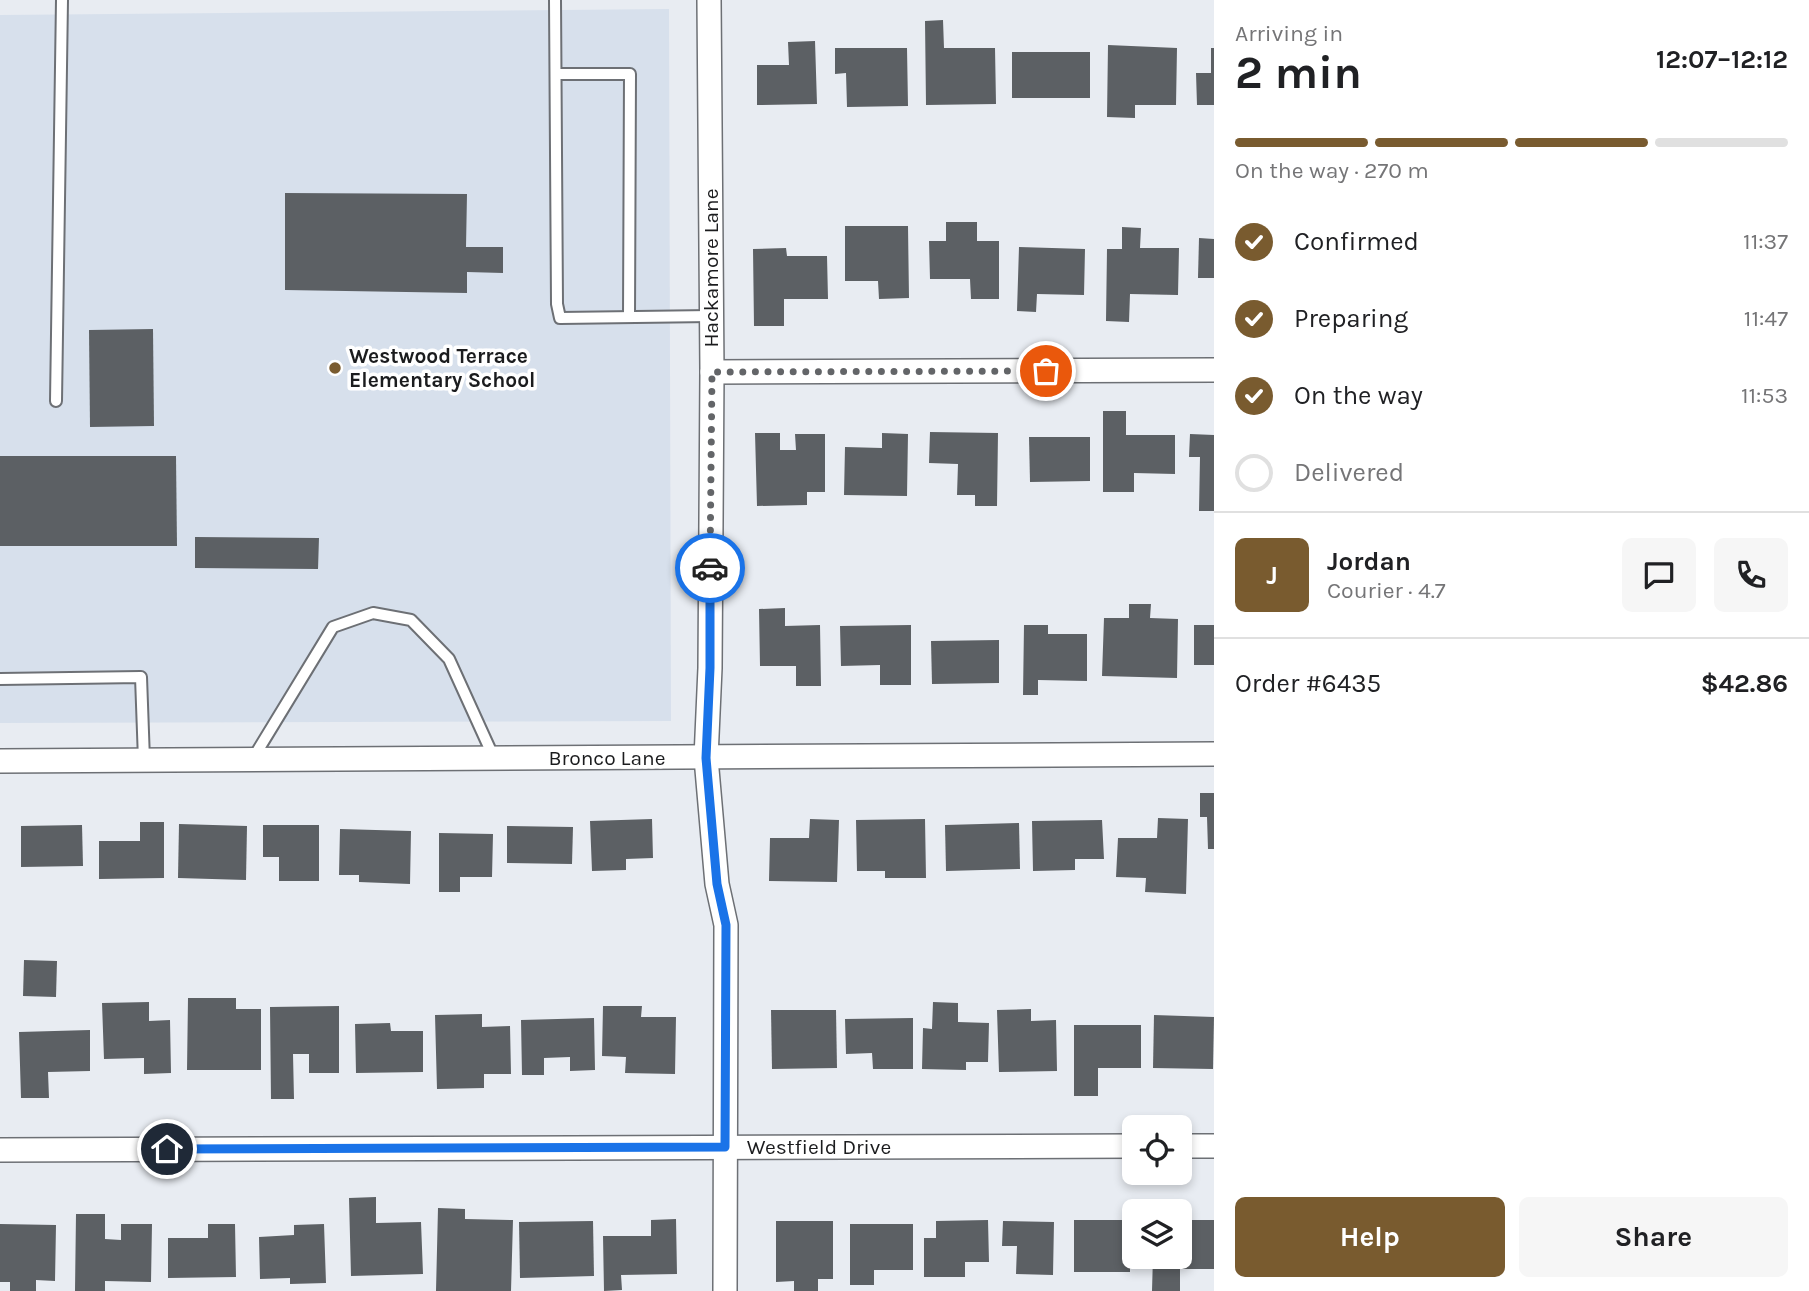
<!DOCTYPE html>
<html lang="en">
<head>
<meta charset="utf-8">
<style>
	body { margin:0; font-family:Karla,sans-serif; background:#f6f6f6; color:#202124; height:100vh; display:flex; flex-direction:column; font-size:26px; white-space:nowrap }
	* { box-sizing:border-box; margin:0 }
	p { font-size:23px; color:#757577 }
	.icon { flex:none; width:38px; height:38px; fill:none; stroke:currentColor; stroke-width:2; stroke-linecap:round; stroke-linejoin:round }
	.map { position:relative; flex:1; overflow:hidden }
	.drawer { display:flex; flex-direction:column; background:#fff; width:595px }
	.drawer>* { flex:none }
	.fabs { position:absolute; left:1122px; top:1115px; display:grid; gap:14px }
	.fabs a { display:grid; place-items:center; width:70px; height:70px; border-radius:10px; background:#fff; box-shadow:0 4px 10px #0003; font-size:35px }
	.pin { position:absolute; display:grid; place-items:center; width:60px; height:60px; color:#fff; margin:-30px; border:4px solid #fff; border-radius:50%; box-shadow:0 2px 7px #0007 }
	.courier { position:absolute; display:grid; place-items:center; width:70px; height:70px; margin:-35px; border:5px solid #1a73e8; border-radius:50%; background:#fff; color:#222; box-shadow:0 2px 9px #0007 }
	.headline em { font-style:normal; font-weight:700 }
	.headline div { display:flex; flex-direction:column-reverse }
	.headline { display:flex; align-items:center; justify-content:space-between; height:119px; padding:0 21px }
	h1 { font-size:46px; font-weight:700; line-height:52px }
	.bar { display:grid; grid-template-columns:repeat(4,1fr); gap:10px 7px; align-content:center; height:84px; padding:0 21px }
	.bar i { height:9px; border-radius:5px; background:#e0e0e0 }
	.bar .current { background:#795b2f }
	.bar p { grid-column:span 4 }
	.line { display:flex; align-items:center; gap:18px; padding:0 21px; border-top:2px solid #e0e0e0 }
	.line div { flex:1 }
	.round { display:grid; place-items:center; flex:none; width:74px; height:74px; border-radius:10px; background:#f6f6f6 }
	ol { padding:0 21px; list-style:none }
	li { display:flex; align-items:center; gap:21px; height:77px }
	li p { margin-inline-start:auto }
	li .icon { padding:7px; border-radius:50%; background:#795b2f; color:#fff; stroke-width:4 }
	li:last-child { color:#757577 }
	li i { width:38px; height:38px; border:4px solid #e0e0e0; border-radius:50% }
	.action { display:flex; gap:14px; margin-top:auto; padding:14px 21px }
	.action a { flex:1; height:80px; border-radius:10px; background:#795b2f; color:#fff; font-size:28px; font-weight:700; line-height:80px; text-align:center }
	.action a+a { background:#f6f6f6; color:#202124 }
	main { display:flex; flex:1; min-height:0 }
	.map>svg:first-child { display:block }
</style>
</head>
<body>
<main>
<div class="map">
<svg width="1214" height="1291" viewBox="0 0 1214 1291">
	<rect width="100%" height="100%" fill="#e8ecf2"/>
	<path fill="#d7e0ec" d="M669 9 671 721 0 723V15Z"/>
	<g fill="#5c6064">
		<path d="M943 20 944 48H995L996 104 926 105 925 21Z"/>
		<path d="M815 41 817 104 757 105V65H789L788 42Z"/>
		<path d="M1108 45 1177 48 1176 105H1135V118L1107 117Z"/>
		<path d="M835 48H907L908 106 847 107 846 73 835 74Z"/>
		<path d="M1211 48H1214V105H1197L1196 73H1211Z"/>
		<rect x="1012" y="52" width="78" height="46"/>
		<path d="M285 193 467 194 466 247H503V273L467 272V293L285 290Z"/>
		<path d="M946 222H977V241H999V299H971L970 279H930L929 241H946Z"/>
		<path d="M845 226H908L909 298 879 299 878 281H845Z"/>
		<path d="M1122 227 1141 228 1140 248H1179L1178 295 1130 294 1129 322 1106 321 1107 249H1122Z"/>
		<path d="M1199 238 1214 239V278H1198Z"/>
		<path d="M1019 247 1085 249 1084 295 1037 294 1036 312 1017 311Z"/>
		<path d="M786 248 787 256H827L828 299H784V326H754L753 249Z"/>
		<path d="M153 329 154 426 90 427 89 330Z"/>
		<path d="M1103 411H1126V435H1175V474L1134 473V492H1103Z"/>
		<path d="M930 432 998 433 997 506H975V495H957L958 464 929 463Z"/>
		<path d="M755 433H780V450H796L795 434H825V492H807V505L757 506Z"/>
		<path d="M882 433 908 434 907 496 844 495 845 447 882 448Z"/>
		<path d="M1190 434 1214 435V511H1199L1200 457H1189Z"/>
		<path d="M1029 437H1090V481L1030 482Z"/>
		<path d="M0 456H176L177 546H0Z"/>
		<path d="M195 537 319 538 318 569 195 568Z"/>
		<path d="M1129 604H1151L1150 618 1178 619 1177 678 1102 676 1104 618H1129Z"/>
		<path d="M785 608V626L820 625 821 686H796V666H760L759 609Z"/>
		<path d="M911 625V685H880V665L841 666 840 626Z"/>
		<path d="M1024 625H1048V634H1087V681L1038 680V695H1023Z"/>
		<rect x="1194" y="625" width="20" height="40"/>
		<path d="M999 640V683L932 684 931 641Z"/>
		<path d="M1200 793H1214V849H1208L1207 817H1200Z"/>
		<path d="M1158 818 1188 819 1186 894 1145 892 1146 878 1116 877 1118 838H1157Z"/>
		<path d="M652 819 653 858 626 859V870L592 871 590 821Z"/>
		<path d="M810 819 839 820 837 882 769 881 770 838H809Z"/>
		<path d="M925 819 926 878H885V871H857L856 820Z"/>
		<path d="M1102 820 1104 859H1075V870L1033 871 1032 821Z"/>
		<path d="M140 822H164V878L99 879V841H140Z"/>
		<path d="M1019 823 1020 869 946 871 945 825Z"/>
		<path d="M179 824 247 826 246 880 178 878Z"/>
		<path d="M82 825 83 866 21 867V826Z"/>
		<path d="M263 825H319V881H279V857H263Z"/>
		<path d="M507 826 573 827 572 864 507 863Z"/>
		<path d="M340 829 411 831 410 884 359 882V875H339Z"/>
		<path d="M439 833 493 834 492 877H460V892H439Z"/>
		<path d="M24 960 57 961 56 997 23 996Z"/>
		<path d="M188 998H236V1009H261V1070H187Z"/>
		<path d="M149 1002V1021L170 1020 171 1073 144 1074V1058L104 1059 102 1003Z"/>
		<path d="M933 1002 958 1003V1022L989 1023 988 1062H966V1070L922 1069 923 1028 932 1029Z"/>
		<path d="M339 1006V1073H309V1054H293L294 1099H271L270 1007Z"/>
		<path d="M603 1006H642L641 1017H676L675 1074 625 1073 626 1057 602 1056Z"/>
		<path d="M1031 1009V1021L1056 1020 1057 1071 999 1072 997 1010Z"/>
		<path d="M771 1010H836L837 1068 772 1069Z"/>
		<path d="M482 1014V1027L510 1026 511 1074H484V1088L437 1089 435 1015Z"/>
		<path d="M1154 1015 1214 1017 1213 1069 1153 1068Z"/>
		<path d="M594 1018 595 1070 570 1071V1057L544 1058V1075H522L521 1020Z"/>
		<path d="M913 1018V1069H873L872 1053 846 1054 845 1019Z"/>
		<path d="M390 1023 391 1031H423V1072L356 1073 355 1024Z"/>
		<path d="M1074 1025H1141V1068H1098V1096H1074Z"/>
		<path d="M90 1030V1071L48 1072 49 1098H21L19 1032Z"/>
		<path d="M376 1197V1223L421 1222 423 1274 351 1276 349 1198Z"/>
		<path d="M438 1208 465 1209V1219L513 1220 511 1291H436Z"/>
		<path d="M76 1214H105V1239L121 1240V1224H152L151 1282 105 1281V1291H75Z"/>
		<path d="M676 1219 677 1274 621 1275 622 1290 604 1291 603 1236H651V1220Z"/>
		<path d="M988 1220 989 1262H965V1277H924V1238H936V1221Z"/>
		<rect x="1074" y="1220" width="56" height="52"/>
		<path d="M1180 1220H1214V1269H1180V1291H1152L1153 1256H1180Z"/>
		<path d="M593 1221 594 1276 520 1278 519 1222Z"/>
		<path d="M776 1221H833V1279H818V1291H794V1281L776 1282Z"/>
		<path d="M1003 1221 1054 1222 1053 1275 1016 1274 1017 1246H1002Z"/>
		<path d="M0 1224 56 1225 55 1281 36 1280V1291H10V1282H0Z"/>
		<path d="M208 1224H235L236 1277 168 1278V1238H208Z"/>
		<path d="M324 1224 326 1283 290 1284V1278L260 1279 259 1237 294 1235V1225Z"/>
		<path d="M850 1224H913V1270H874V1285H850Z"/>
	</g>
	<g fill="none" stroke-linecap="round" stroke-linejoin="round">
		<g stroke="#6d7075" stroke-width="14">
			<g id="service">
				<path d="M555 0 557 304 560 318 711 316"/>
				<path d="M556 74H630L629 317"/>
				<path d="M56 401 62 0"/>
				<path d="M0 679 141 677 144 760"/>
				<path d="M252 760 333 627 373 613 411 620 449 659 494 758"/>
			</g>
		</g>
		<g stroke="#6d7075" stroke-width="26">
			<g id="minor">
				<path d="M709 0 712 372 710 668 706 758 717 884 726 925 725 1291"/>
				<path d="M712 372 1214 370"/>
				<path d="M0 761 1214 754"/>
				<path d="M1180 1146H1214"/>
				<path d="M0 1150 1134 1146"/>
			</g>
		</g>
		<use href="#service" stroke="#fff" stroke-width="10"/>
		<use href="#minor" stroke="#fff" stroke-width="23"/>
	</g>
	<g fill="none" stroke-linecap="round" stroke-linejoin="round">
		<path stroke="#636568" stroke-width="7" stroke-dasharray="0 12.6" d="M710 568 712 372 1046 371"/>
		<path stroke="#1a73e8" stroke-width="9" d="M167 1149 725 1147 726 925 717 884 706 758 710 668V568"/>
	</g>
	<circle fill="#795b2f" stroke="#fff" stroke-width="2.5" cx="335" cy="368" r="7"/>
	<g text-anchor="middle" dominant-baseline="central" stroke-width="7" stroke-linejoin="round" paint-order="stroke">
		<g font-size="21" fill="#1b1c1e" stroke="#fff">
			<text transform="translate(711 268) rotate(-90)">Hackamore Lane</text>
			<text x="607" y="758">Bronco Lane</text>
			<text x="819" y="1147">Westfield Drive</text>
		</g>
		<g font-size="21" font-weight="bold" fill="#1b1c1e" stroke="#fff" text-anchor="start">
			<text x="349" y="356">Westwood Terrace<tspan x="349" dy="24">Elementary School</tspan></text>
		</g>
	</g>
</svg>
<div class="fabs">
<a><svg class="icon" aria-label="locate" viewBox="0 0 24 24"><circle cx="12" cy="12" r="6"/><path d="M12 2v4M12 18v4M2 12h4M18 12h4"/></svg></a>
<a><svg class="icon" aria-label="layers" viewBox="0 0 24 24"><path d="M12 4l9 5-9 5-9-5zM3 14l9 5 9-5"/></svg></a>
</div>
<div class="pin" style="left:1046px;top:371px;background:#ea580c"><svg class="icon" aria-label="bag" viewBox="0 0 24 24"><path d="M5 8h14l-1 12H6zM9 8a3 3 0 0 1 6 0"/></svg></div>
<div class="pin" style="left:167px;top:1149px;background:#1f2937"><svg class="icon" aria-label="home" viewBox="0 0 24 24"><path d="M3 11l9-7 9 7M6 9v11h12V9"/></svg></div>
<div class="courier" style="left:710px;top:568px"><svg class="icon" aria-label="car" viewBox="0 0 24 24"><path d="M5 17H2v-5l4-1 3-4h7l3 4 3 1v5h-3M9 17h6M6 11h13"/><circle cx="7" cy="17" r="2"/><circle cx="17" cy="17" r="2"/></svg></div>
</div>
<section class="drawer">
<div class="headline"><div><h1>2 min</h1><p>Arriving in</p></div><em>12:07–12:12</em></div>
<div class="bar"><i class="current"></i><i class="current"></i><i class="current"></i><i></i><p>On the way · 270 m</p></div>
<ol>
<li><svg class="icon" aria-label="check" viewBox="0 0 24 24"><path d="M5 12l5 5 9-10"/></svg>Confirmed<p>11:37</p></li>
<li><svg class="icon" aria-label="check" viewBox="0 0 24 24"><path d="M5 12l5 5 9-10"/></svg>Preparing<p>11:47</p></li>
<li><svg class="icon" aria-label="check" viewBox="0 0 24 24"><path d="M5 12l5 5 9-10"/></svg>On the way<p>11:53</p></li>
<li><i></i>Delivered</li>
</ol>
<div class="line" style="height:126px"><b class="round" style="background:#795b2f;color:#fff">J</b><div><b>Jordan</b><p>Courier · 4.7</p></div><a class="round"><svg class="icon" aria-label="chat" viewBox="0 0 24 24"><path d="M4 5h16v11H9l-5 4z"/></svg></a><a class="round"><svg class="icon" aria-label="phone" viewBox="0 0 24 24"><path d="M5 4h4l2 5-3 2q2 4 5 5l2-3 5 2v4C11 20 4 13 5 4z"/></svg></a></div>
<div class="line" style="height:91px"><div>Order #6435</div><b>$42.86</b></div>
<div class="action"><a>Help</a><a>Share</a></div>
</section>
</main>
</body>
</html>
